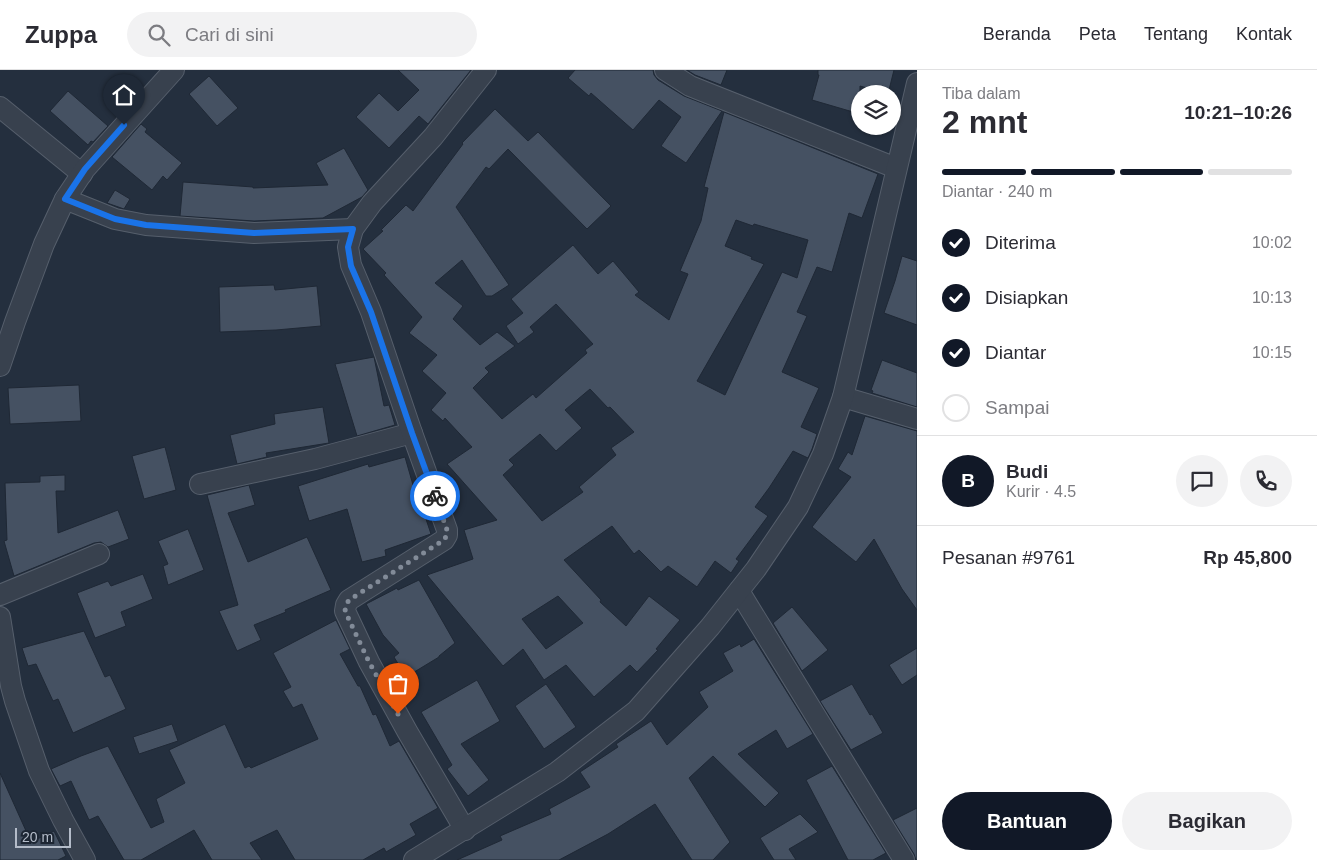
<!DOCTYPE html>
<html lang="id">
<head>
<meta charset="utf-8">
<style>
	body { margin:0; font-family:Arial,sans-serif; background:#f2f2f3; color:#2b2b33; height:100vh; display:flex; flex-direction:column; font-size:19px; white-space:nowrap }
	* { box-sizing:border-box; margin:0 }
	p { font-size:16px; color:#7c7c81 }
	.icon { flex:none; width:28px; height:28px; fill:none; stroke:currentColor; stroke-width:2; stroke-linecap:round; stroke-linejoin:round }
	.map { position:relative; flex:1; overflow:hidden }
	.panel { display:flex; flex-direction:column; background:#fff; width:400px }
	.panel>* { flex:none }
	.fabs { position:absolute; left:851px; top:15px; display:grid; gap:10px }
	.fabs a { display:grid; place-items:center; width:50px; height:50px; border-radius:50%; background:#fff; box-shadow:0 1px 4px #0004; font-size:25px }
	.scale { position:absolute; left:15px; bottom:12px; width:56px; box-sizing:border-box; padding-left:5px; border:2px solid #b4bcc9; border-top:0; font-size:14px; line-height:18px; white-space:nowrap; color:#b4bcc9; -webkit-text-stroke:4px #1d2633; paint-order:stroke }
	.pin { position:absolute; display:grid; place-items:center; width:42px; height:42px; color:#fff; margin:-51px -21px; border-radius:50% 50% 50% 0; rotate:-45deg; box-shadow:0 0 5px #0007 }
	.pin .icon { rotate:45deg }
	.courier { position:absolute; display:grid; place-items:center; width:50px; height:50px; margin:-25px; border:4px solid #1a73e8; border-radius:50%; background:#fff; color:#222; box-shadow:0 1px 6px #0007 }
	.overview em { font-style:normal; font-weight:800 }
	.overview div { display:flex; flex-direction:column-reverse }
	.overview { display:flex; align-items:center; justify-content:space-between; height:85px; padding:0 25px }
	h1 { font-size:32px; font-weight:800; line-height:38px }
	.bar { display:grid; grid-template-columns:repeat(4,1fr); gap:8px 5px; align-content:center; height:60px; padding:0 25px }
	.bar i { height:6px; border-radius:4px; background:#e1e1e2 }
	.bar .on { background:#111827 }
	.bar p { grid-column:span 4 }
	.line { display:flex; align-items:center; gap:12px; padding:0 25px; border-top:1px solid #e1e1e2 }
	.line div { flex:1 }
	.round { display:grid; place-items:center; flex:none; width:52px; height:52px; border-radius:26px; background:#f2f2f3 }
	ol { padding:0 25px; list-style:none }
	li { display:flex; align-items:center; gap:15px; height:55px }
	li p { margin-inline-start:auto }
	li .icon { padding:5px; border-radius:50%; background:#111827; color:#fff; stroke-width:4 }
	li:last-child { color:#7c7c81 }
	li i { width:28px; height:28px; border:2px solid #e1e1e2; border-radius:50% }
	.action { display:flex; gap:10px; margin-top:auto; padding:10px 25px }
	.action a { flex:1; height:58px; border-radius:30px; background:#111827; color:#fff; font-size:20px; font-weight:800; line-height:58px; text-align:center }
	.action a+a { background:#f2f2f3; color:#2b2b33 }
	header { display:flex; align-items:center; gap:30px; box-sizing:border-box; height:70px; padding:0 25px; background:#fff; border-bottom:1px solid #e1e1e2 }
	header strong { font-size:24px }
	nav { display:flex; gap:28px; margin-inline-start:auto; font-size:18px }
	.search { width:350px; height:45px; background:#f2f2f3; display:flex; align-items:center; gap:12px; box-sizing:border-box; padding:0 18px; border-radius:28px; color:#7c7c81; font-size:19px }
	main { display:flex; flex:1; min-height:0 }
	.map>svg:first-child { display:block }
</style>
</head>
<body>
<header>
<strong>Zuppa</strong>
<div class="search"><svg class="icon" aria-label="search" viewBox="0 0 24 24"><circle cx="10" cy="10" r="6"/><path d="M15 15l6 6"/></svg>Cari di sini</div>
<nav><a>Beranda</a><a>Peta</a><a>Tentang</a><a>Kontak</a></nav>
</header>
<main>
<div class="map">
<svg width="917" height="790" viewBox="0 0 917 790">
	<rect width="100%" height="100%" fill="#242f3e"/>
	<g fill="#455162" stroke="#1f2835" fill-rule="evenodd">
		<path d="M398 0H471L428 54 419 46 389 78 356 47 379 23 398 41 419 20Z"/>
		<path d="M575 0H653L654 5 658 10 684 26 722 41 686 93 661 76 681 47 659 30 633 60 591 23 589 26 568 8Z"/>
		<path d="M687 0H727L721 15 695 5Z"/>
		<path d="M818 0H894L888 24 860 16V44L812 30 819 5H818Z"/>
		<path d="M209 6 238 38 217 56 189 24Z"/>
		<path d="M68 21 108 56 93 72 91 71 88 75 50 41Z"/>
		<path d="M495 39 528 71 538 62 611 136 587 159 508 79 489 99 486 97 456 137 509 215 492 226H486L462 190 435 213 463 236 453 249 480 275 497 262 515 276 485 298 489 302 473 318 502 349 533 324 536 328 587 283 585 280 593 274 556 234 530 257 534 262 518 274 506 256 523 243 511 229 573 175 598 204 613 191 639 222 635 225 669 250 688 204 680 201 701 151 708 118 704 117 724 42 878 104 862 148 849 143 832 202 817 197 797 242 807 246 782 302 819 318 801 357 817 364 812 379 808 388 793 381 769 418 755 437 768 446 736 489 739 491 731 503 715 491 697 517 668 496 661 502 639 480 634 484 612 456 564 490 601 530 600 532 626 556 649 526 680 550 656 579 658 580 637 602 630 595 594 627 566 595 544 610 523 579 503 596 427 505 473 489 464 460 497 450 447 394 472 377 445 348 443 351 431 340 446 323 422 301 437 285 409 263 422 247 384 205 386 203 363 179 383 161 381 160 406 135 413 141 463 74 462 73ZM736 150 753 156 754 154 808 170 797 208 782 202 725 325 697 311 764 194 751 189 752 187 725 176ZM590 319 608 338 610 337 634 362 611 378 616 385 579 417 583 422 542 451 503 405 514 395 509 390 540 364 556 381 582 358 565 340ZM558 526 583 553 546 579 522 549Z"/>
		<path d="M141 54 147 59 145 62 182 93 167 110 163 106 152 120 112 87Z"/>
		<path d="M344 78 368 120 362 127 323 148 254 151 180 146 183 112 253 117V118L328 115 316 93Z"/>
		<path d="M115 120 130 129 124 139 107 133Z"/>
		<path d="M902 186 917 191V255L884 243 895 211Z"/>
		<path d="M274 215 275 220 317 216 321 256 276 260 220 262 219 217Z"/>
		<path d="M374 287 384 336 389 335 395 355 357 366 335 294Z"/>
		<path d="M882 290 917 303V337L872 323 873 321 871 320Z"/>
		<path d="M79 315 81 351 10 354 8 318Z"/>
		<path d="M323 337 329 373 266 383 267 387 237 394 230 365 275 354 274 344Z"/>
		<path d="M865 346 917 361V540L902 519 874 469 856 492 812 457 851 407 838 399 848 382 852 385Z"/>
		<path d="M165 377 176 420 144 429 132 386Z"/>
		<path d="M405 387 415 422H417L431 464 385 480 386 486 362 492 347 439 309 451 298 416 368 394 369 397Z"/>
		<path d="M65 405V421H56L58 463 118 440 129 469 108 477 101 472 94 473 14 506 4 471 7 470 5 413 40 412V406Z"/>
		<path d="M249 415 255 435 228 443 248 492 307 467 331 520 285 540 286 542 254 555 261 570 237 581 219 541 238 535 207 425Z"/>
		<path d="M188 459 204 500 168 515 163 496 168 494 158 471Z"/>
		<path d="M143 504 153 529 121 542 126 556 95 568 77 523 108 511 111 516Z"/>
		<path d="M419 510 455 573 439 586V587L406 607 394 587 399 583 383 565 366 534 397 518 398 520Z"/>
		<path d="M792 537 828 580 802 601 773 553Z"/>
		<path d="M336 550 350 579 340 584 358 616H360L373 645 376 644 390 676 399 671 438 738 410 754 416 765 386 782 384 778 363 790H295L277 760 250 773 262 790H212L194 760 141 790H124L98 746 89 750 71 711 60 716 51 699 81 686 108 676 151 758 164 752 156 729 185 713 169 680 225 654 245 698 249 696 251 698 318 669 302 634 293 638 283 621 291 617 273 583Z"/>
		<path d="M84 561 105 607 110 605 126 639 73 663 58 629 53 631 36 594 28 596 22 578Z"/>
		<path d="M754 569 813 664 787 679 776 660 738 684 779 723 765 737 713 686 689 708 730 772 713 790H692L655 734 608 764 559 790H457L502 770 500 766 551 744 549 739 590 717 580 702 618 677 616 674 651 651 667 675 708 637 699 622 733 601 723 583 740 574 741 577Z"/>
		<path d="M917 578V605L902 615 889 595Z"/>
		<path d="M477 610 500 651 461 674 489 710 468 726 447 699 452 695 421 642Z"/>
		<path d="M546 614 576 657 544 679 515 636Z"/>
		<path d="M852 614 870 645 872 644 883 663 851 680 820 631Z"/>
		<path d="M172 654 178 671 139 684 133 667Z"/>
		<path d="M832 696 886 783 873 790H848L806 710Z"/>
		<path d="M0 703 31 772 54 761 66 786 58 790H0Z"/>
		<path d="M917 738V790H916L914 784 893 750Z"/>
		<path d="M800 744 818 762 789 779 796 790H774L760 768Z"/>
	</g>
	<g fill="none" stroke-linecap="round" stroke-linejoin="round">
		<g stroke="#565f6c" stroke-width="22">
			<g id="minor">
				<path d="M665 0 690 16 896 98"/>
				<path d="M0 37 82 104"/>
				<path d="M65 129 115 149 146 155 254 163 353 159"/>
				<path d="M0 296 15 252 44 174 65 129 85 99 174 0"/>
				<path d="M843 327 917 349"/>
				<path d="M200 414 315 389 412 363"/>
				<path d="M739 521 904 790"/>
				<path d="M0 525 99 484"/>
				<path d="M0 547 11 616 15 631 39 701 63 750 85 790"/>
				<path d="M465 760 407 661 369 592 345 541 346 535 349 530 444 470 447 465V460L412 363 371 242 351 195 348 177 353 159 372 133 433 67 486 0"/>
				<path d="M414 790 557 702 636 641 710 557 756 499 798 437 823 384 843 327 917 13"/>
			</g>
		</g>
		<use href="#minor" stroke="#38414e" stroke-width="20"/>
	</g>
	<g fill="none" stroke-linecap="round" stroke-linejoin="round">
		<path stroke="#828b98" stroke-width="5" stroke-dasharray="0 9" d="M398 644 369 592 345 541 346 535 349 530 444 470 447 465V460L435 426"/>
		<path stroke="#1a73e8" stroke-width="6" d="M124 55 85 99 65 129 115 149 146 155 254 163 353 159 348 177 351 196 371 242 412 363 435 426"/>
	</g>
</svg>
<div class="fabs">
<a><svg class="icon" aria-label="layers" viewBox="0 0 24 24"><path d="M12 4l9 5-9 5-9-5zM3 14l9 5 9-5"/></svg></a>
</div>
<div class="scale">20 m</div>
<div class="pin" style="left:398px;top:644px;background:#ea580c"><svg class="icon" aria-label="bag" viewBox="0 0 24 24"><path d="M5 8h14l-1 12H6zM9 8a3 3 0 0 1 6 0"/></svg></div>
<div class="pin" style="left:124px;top:55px;background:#1f2937"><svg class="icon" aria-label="home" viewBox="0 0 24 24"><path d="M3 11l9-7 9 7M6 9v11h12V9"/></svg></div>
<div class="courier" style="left:435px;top:426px"><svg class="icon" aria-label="bike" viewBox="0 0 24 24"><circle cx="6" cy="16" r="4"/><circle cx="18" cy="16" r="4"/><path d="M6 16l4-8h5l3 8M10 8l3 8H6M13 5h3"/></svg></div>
</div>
<section class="panel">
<div class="overview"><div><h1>2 mnt</h1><p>Tiba dalam</p></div><em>10:21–10:26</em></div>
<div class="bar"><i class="on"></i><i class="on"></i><i class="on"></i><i></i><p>Diantar · 240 m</p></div>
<ol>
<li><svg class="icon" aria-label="check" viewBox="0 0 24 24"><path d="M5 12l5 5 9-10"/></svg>Diterima<p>10:02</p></li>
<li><svg class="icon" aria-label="check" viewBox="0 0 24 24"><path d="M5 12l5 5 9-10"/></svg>Disiapkan<p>10:13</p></li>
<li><svg class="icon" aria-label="check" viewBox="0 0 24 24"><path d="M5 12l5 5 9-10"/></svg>Diantar<p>10:15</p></li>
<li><i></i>Sampai</li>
</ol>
<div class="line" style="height:90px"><b class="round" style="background:#111827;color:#fff">B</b><div><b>Budi</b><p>Kurir · 4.5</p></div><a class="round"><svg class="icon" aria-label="chat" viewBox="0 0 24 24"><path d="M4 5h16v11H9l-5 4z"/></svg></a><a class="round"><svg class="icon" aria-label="phone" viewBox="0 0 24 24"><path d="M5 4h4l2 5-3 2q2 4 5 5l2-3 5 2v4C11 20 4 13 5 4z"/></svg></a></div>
<div class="line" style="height:65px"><div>Pesanan #9761</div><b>Rp 45,800</b></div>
<div class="action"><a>Bantuan</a><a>Bagikan</a></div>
</section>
</main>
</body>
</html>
